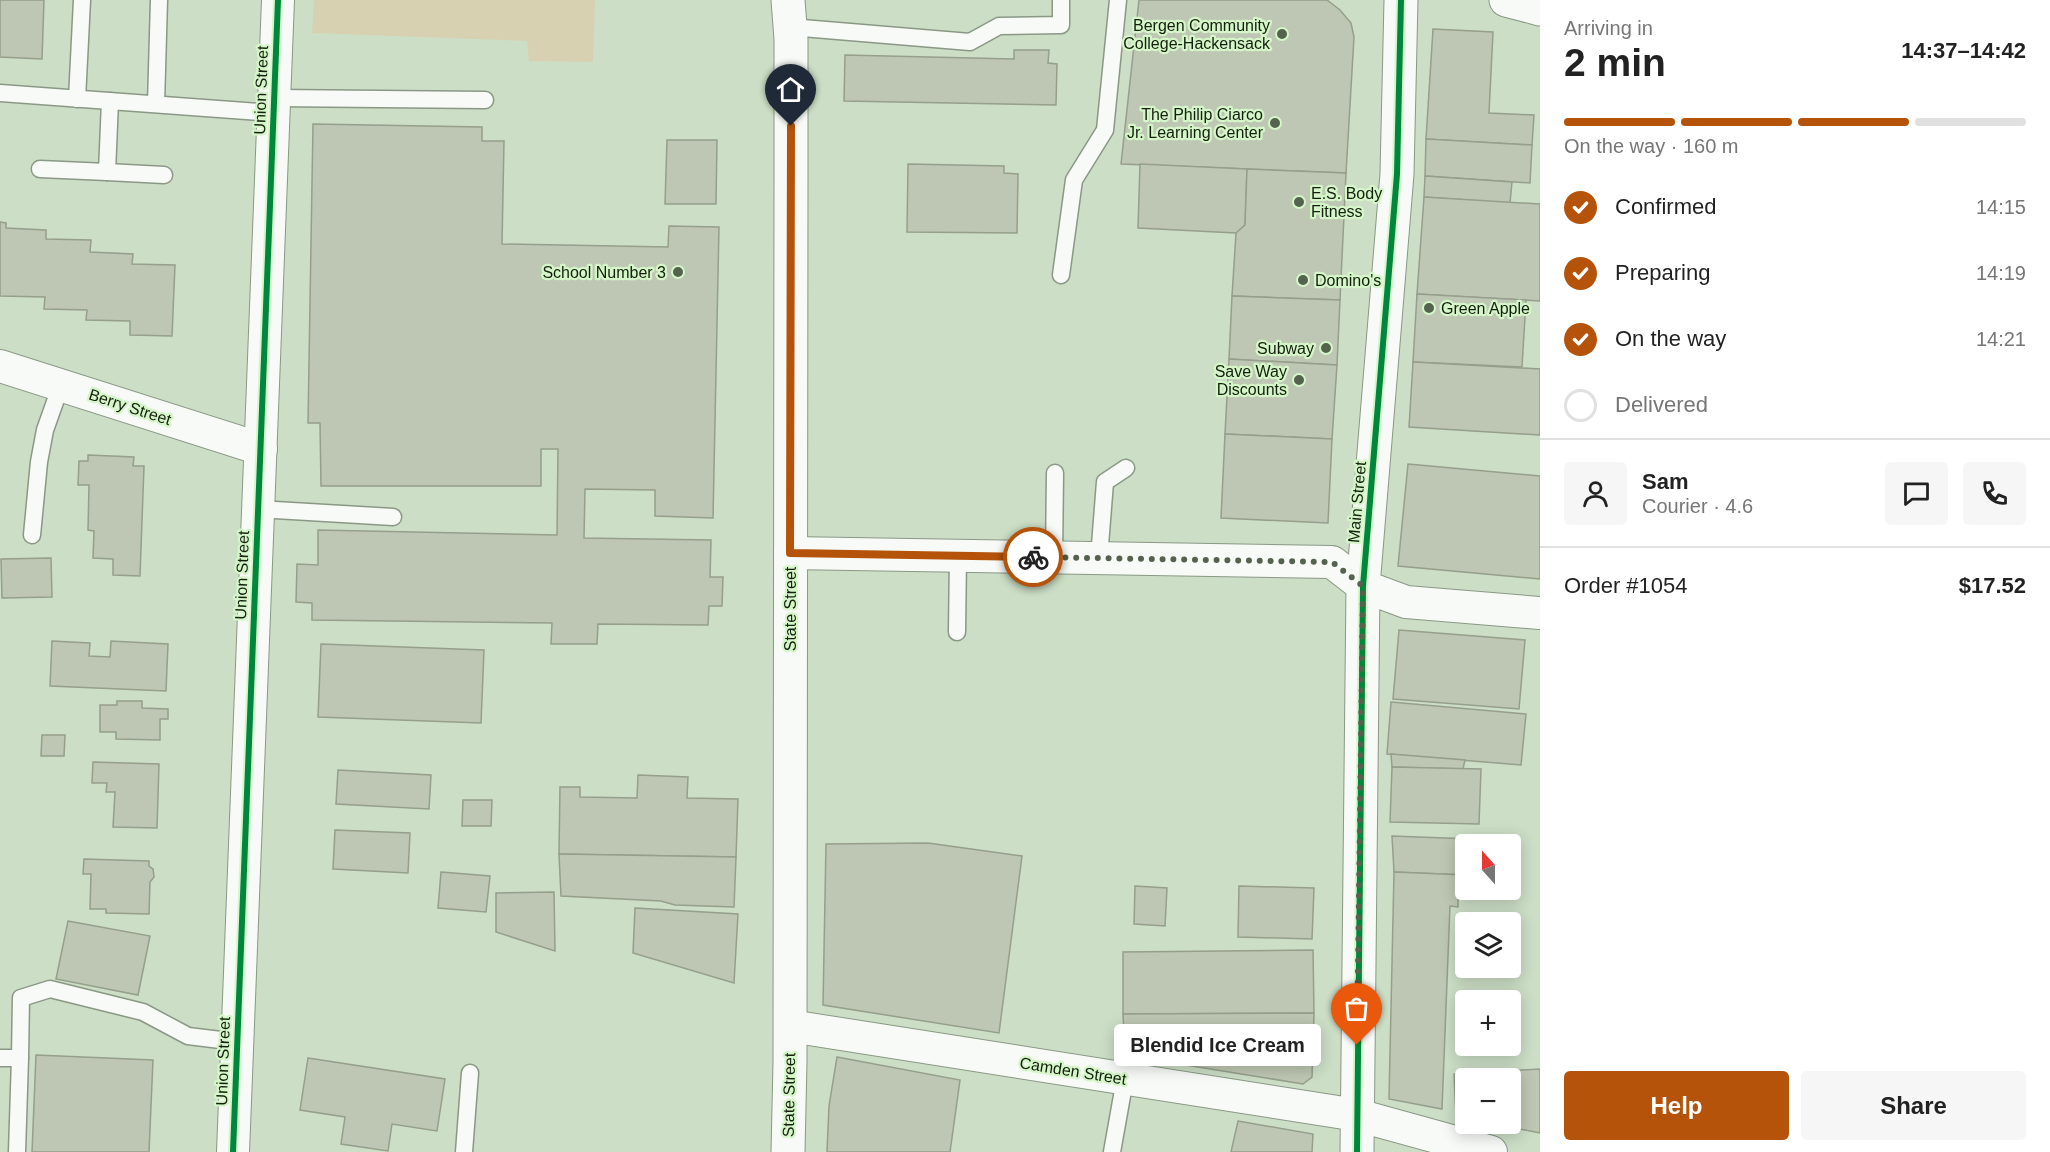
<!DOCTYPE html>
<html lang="en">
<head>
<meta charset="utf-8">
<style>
	body { margin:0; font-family:Arial,sans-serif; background:#f6f6f6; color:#222; height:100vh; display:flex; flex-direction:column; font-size:22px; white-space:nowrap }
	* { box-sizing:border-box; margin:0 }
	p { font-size:20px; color:#767676 }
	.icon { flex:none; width:33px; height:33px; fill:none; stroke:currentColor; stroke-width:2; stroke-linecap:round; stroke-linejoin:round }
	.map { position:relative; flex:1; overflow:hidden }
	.sheet { display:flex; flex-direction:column; background:#fff; width:510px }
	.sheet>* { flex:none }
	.needle { width:39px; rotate:339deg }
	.controls { position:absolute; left:1455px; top:834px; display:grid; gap:12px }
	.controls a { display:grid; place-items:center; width:66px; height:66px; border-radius:6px; background:#fff; box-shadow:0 3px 15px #0003; font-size:30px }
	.pin { position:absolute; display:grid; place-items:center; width:51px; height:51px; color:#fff; margin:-62px -26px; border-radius:50% 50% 50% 0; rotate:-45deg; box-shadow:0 0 6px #0007 }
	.pin .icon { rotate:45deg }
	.courier { position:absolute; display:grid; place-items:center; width:60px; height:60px; margin:-30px; border:4px solid #b45309; border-radius:50%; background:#fff; color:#222; box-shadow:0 2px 8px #0007 }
	.bubble { position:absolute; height:42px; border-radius:6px; background:#fff; box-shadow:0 3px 15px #0003; font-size:20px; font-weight:800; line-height:42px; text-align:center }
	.overview em { font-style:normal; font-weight:800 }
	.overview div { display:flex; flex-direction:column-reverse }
	.overview { display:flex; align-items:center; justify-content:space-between; height:102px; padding:0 24px }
	h1 { font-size:39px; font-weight:800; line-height:45px }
	.bar { display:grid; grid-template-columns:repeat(4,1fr); gap:9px 6px; align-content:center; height:72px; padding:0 24px }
	.bar i { height:8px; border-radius:4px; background:#e0e0e0 }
	.bar .selected { background:#b45309 }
	.bar p { grid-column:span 4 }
	.line { display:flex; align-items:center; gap:15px; padding:0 24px; border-top:2px solid #e0e0e0 }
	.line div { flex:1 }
	.round { display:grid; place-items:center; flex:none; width:63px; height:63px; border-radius:6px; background:#f6f6f6 }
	ol { padding:0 24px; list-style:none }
	li { display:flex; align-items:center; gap:18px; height:66px }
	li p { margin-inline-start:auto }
	li .icon { padding:6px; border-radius:50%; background:#b45309; color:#fff; stroke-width:4 }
	li:last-child { color:#767676 }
	li i { width:33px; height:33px; border:3px solid #e0e0e0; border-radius:50% }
	.primary-button { display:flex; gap:12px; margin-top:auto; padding:12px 24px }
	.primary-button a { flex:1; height:69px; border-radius:6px; background:#b45309; color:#fff; font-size:24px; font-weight:800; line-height:69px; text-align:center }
	.primary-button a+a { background:#f6f6f6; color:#222 }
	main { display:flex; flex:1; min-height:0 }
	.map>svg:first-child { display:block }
</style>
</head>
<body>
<main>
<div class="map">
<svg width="1540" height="1152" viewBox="0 0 1540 1152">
	<rect width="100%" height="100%" fill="#ccdec6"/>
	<path fill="#d7d1b2" d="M314 0H595L593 62 529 61 527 41 312 33Z"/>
	<g fill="#bec7b3" stroke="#959f8b" stroke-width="1.5">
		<path d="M0 0H44L42 59 0 57Z"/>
		<path d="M1139 0H1327L1340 10 1351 23 1354 37 1346 173 1121 164Z"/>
		<path d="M1433 29 1493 32 1489 113 1534 115 1532 145 1426 139Z"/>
		<path d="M1014 50H1049L1048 63 1057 64 1056 105 844 101 845 55 1014 59Z"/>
		<path d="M313 124 482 127V141H504L502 244 668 247 669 226 719 227 713 518 655 516V490L585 489 584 538 711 540 710 577H723L722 606H709L708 625 598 624 597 644H551L552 623 312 620V603L296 602 297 564 318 565V530L557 535 558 449H541V486H321L320 423H308Z"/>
		<path d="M1426 139 1532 145 1530 183 1425 176Z"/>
		<path d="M667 140H717L716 204H665Z"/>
		<path d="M908 164 1004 166V173L1018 174 1017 233 907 232Z"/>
		<path d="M1140 164 1247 169 1245 225 1236 233 1138 228Z"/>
		<path d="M1247 169 1346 173 1340 300 1232 296 1236 233 1245 225Z"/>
		<path d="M1425 176 1512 182 1510 203 1424 197Z"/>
		<path d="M1424 197 1540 204V301L1417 294Z"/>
		<path d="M0 222 6 223V228L46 230V239L91 240 90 252 133 254 132 264 175 265 172 336 130 335V321L86 320 87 310 44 309 45 297 0 296Z"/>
		<path d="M1417 294 1526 300 1522 367 1413 362Z"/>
		<path d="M1232 296 1340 300 1337 365 1229 359Z"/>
		<path d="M1229 359 1337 365 1332 439 1225 434Z"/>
		<path d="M1413 362 1540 369V435L1409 427Z"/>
		<path d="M1225 434 1332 439 1328 523 1221 518Z"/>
		<path d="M88 455 134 457 133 466H144L140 576 113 575V559L93 558 94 531 88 530 89 485H78L79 461H88Z"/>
		<path d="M1408 464 1540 476V579L1398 566Z"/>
		<path d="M51 558 52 597 2 598 1 559Z"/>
		<path d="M1399 630 1525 640 1519 709 1393 699Z"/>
		<path d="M52 641 90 643 89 656 110 657 111 641 168 644 166 691 50 686Z"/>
		<path d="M321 644 484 650 481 723 318 717Z"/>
		<path d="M117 701H142V708L168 709V719H160V740L116 739V732H100V705H117Z"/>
		<path d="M1391 702 1526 714 1521 765 1387 754Z"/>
		<path d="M42 735H65L64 756H41Z"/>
		<path d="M1391 754 1465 760 1463 769 1392 767Z"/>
		<path d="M93 762 159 764 157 828 113 827 115 792H106L107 783H92Z"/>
		<path d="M1392 767 1481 769 1479 824 1390 822Z"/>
		<path d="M338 770 431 775 429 809 336 804Z"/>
		<path d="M638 775 688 777 687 798 738 799 736 857 559 854 560 787H580V797L637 798Z"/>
		<path d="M463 800H492L491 826H462Z"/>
		<path d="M335 830 410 833 408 873 333 869Z"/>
		<path d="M1392 836 1471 839V844H1466V875L1394 872Z"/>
		<path d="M928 843 1022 856 999 1033 823 1005 826 844Z"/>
		<path d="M559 854 736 857 734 907 675 905 661 901 561 896Z"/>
		<path d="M84 859 149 861V866L153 869 154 877 150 882 149 914 106 913V909H90L91 874H83Z"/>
		<path d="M441 872 490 876 486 912 438 908Z"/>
		<path d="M1394 872 1466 875V897L1458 899V907L1450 906 1442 1109 1389 1099Z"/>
		<path d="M1135 886 1167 888 1165 926 1134 924Z"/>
		<path d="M1239 886 1314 888 1312 939 1238 937Z"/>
		<path d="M554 892 555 951 496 932V893Z"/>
		<path d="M635 908 738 914 734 983 633 953Z"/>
		<path d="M68 921 150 936 138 995 56 979Z"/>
		<path d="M1313 950 1314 1013 1123 1014V952Z"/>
		<path d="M1314 1013 1312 1077 1303 1084 1125 1055 1123 1014Z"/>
		<path d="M36 1055 153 1060 149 1152H32Z"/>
		<path d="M837 1057 960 1080 950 1152H827L829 1106Z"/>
		<path d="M308 1058 445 1079 437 1131 392 1124 388 1151 341 1144 345 1117 300 1110Z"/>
		<path d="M1540 1069V1133L1495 1124H1510V1078H1466V1117L1456 1116 1454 1074Z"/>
		<path d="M1238 1121 1313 1134 1312 1152H1231Z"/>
	</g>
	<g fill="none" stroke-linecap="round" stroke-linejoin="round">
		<g stroke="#8a9885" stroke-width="19">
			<g id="service">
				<path d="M802 28 970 42 999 26 1061 25V0"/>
				<path d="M0 93 274 113"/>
				<path d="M275 98 485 100"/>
				<path d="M77 99 82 0"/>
				<path d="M156 104 159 0"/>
				<path d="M40 169 107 172 110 101"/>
				<path d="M107 172 164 175"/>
				<path d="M1061 275 1074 180 1105 130 1118 0"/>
				<path d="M258 509 393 517"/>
				<path d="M32 535 39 462 45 430 61 385"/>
				<path d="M1054 557 1055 473"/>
				<path d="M1099 558 1105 482 1126 468"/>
				<path d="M957 632 958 556"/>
				<path d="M0 1058H20L17 1152"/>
				<path d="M20 1058 21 998 50 989 143 1012 188 1036 237 1042"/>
				<path d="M464 1152 470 1073"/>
				<path d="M1112 1152 1125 1079"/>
			</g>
		</g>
		<g stroke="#8a9885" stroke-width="34">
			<g id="minor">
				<path d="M0 366 261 449"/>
				<path d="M790 553 1332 562 1363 586 1406 602 1540 613"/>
				<path d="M790 1026 1357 1115 1491 1152"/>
				<path d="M233 1152 278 0"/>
			</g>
		</g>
		<g stroke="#8a9885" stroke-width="35">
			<g id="tertiary">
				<path d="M1506 0 1540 9"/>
				<path d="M788 1152 790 1062 791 169V39L788 0"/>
				<path d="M1357 1152 1363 586 1397 174 1401 0"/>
			</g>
		</g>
		<use href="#service" stroke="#f7faf6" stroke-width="16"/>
		<use href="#minor" stroke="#f7faf6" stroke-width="32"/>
		<use href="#tertiary" stroke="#f7faf6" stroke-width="33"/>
		<g stroke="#d5f6c8" stroke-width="10">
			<g id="cycleway">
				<path d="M233 1152 278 0"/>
				<path d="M1357 1152 1363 586 1397 174 1401 0"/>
			</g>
		</g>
		<use href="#cycleway" stroke="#00873e" stroke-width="6"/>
	</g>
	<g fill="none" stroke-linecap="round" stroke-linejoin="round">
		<path stroke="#54624e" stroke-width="6" stroke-dasharray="0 10.8" d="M1033 557 1332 562 1363 586 1357 1045"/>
		<path stroke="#b45309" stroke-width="8" d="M791 126 790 553 1033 557"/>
	</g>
	<g fill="#54624e" stroke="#d5f6c8" stroke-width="2">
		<circle cx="1282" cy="34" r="6"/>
		<circle cx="1275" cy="123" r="6"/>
		<circle cx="1299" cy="202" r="6"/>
		<circle cx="678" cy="272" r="6"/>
		<circle cx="1303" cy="280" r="6"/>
		<circle cx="1429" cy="308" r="6"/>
		<circle cx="1326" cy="348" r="6"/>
		<circle cx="1299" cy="380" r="6"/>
	</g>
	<g text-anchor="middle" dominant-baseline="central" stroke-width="4.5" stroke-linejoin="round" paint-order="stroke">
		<g font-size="16" fill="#141f0e" stroke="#d5f6c8" text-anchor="end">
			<text x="1270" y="25">Bergen Community<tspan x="1270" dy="18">College-Hackensack</tspan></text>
			<text x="1263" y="114">The Philip Ciarco<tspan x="1263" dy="18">Jr. Learning Center</tspan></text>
			<text x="1311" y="193" text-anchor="start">E.S. Body<tspan x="1311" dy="18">Fitness</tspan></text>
			<text x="666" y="272">School Number 3</text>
			<text x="1315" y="280" text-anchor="start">Domino's</text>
			<text x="1441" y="308" text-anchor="start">Green Apple</text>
			<text x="1314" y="348">Subway</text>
			<text x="1287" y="371">Save Way<tspan x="1287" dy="18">Discounts</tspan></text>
		</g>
		<g font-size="16" fill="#141f0e" stroke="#d5f6c8">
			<text transform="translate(261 90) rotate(-88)">Union Street</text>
			<text transform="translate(130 407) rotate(18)">Berry Street</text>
			<text transform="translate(1357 502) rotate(-85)">Main Street</text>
			<text transform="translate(242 575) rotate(-88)">Union Street</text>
			<text transform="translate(790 609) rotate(-90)">State Street</text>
			<text transform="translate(223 1061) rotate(-88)">Union Street</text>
			<text transform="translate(1073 1071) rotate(9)">Camden Street</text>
			<text transform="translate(789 1095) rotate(-89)">State Street</text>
		</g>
	</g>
</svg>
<div class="controls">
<a><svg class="needle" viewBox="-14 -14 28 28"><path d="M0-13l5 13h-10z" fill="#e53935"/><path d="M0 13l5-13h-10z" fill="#767676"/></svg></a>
<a><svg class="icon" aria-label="layers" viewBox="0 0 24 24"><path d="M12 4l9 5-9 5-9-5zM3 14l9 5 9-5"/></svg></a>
<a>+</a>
<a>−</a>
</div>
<div class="pin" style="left:1357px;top:1045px;background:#ea580c"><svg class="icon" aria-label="bag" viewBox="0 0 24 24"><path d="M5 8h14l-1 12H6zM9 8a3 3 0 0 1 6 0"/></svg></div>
<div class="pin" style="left:791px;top:126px;background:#1f2937"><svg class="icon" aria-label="home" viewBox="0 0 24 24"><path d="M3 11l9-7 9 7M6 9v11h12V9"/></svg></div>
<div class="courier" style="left:1033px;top:557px"><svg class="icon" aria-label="bike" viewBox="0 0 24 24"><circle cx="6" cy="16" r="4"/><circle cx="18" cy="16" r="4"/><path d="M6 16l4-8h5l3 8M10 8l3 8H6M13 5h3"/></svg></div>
<div class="bubble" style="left:1114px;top:1024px;width:207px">Blendid Ice Cream</div>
</div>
<section class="sheet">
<div class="overview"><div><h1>2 min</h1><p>Arriving in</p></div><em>14:37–14:42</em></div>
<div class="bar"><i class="selected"></i><i class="selected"></i><i class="selected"></i><i></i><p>On the way · 160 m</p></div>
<ol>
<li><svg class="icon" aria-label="check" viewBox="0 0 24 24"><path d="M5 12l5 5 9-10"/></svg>Confirmed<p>14:15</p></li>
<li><svg class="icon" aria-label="check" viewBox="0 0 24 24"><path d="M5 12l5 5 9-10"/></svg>Preparing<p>14:19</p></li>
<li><svg class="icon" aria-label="check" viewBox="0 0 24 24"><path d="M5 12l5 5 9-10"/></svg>On the way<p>14:21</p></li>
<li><i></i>Delivered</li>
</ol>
<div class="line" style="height:108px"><a class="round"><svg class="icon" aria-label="person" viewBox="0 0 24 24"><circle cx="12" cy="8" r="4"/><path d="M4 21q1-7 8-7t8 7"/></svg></a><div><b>Sam</b><p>Courier · 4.6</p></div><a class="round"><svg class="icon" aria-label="chat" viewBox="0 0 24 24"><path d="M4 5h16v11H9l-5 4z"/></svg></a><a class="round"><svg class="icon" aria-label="phone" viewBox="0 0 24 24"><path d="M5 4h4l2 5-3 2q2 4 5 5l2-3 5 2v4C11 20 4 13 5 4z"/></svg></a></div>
<div class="line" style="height:78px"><div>Order #1054</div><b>$17.52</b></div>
<div class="primary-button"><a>Help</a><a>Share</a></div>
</section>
</main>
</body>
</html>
